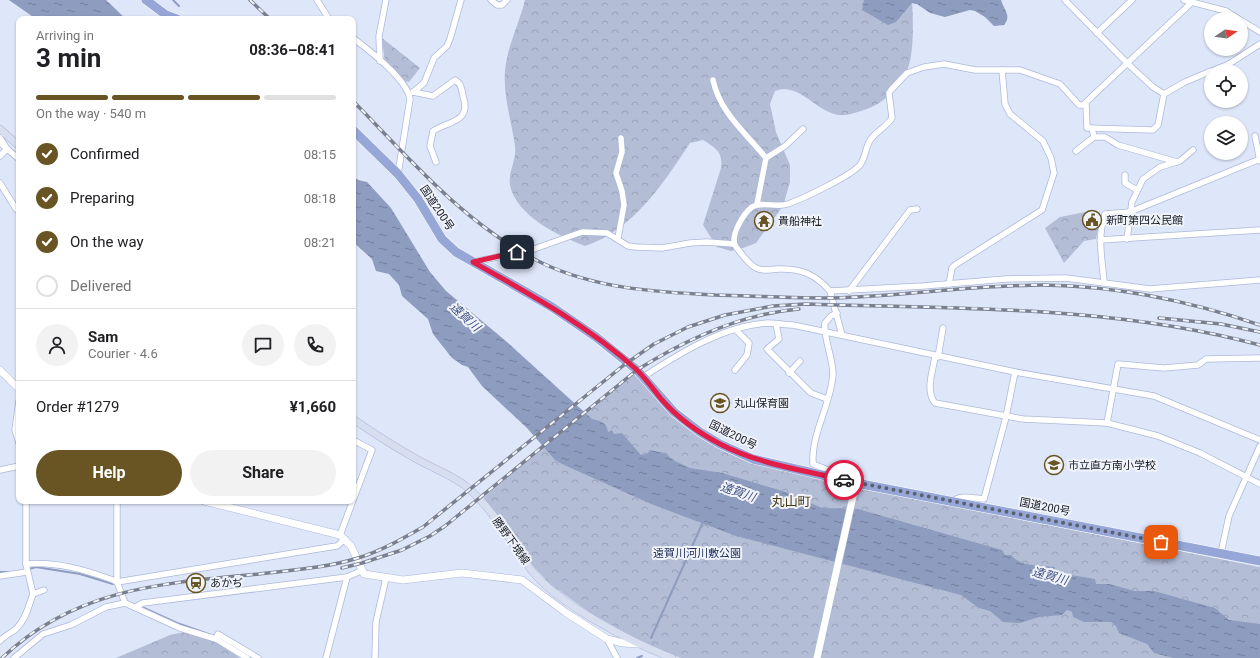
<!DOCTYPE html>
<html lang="en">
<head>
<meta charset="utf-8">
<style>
	body { margin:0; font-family:Roboto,"Noto Sans JP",sans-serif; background:#f2f2f2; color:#202124; height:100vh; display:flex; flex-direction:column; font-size:15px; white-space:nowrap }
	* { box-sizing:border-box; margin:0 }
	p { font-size:13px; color:#757577 }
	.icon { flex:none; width:22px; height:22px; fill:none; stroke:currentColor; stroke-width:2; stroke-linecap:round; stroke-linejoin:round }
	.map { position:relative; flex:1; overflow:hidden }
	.side { position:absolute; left:16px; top:16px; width:340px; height:488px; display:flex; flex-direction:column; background:#fff; border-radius:8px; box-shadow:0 1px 3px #0004 }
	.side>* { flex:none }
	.needle { width:26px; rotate:77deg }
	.buttons { position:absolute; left:1204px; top:12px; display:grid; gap:8px }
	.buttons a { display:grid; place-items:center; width:44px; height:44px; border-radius:50%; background:#fff; box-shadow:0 1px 3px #0004; font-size:20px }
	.pin { position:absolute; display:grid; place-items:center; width:34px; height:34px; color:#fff; margin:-17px; border-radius:8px; box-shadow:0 2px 6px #0006 }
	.courier { position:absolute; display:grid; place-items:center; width:40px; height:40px; margin:-20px; border:3px solid #e11d48; border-radius:50%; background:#fff; color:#222; box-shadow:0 1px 5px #0007 }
	.head em { font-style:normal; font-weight:700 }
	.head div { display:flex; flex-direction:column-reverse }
	.head { display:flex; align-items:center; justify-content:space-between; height:68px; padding:0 20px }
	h1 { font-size:26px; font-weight:700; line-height:30px }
	.bar { display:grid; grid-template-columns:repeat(4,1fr); gap:6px 4px; align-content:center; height:48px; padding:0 20px }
	.bar i { height:5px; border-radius:3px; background:#e0e0e0 }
	.bar .current { background:#685523 }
	.bar p { grid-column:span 4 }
	.line { display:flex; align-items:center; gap:10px; padding:0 20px; border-top:1px solid #e0e0e0 }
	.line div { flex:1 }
	.round { display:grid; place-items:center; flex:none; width:42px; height:42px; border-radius:21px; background:#f2f2f2 }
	ol { padding:0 20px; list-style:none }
	li { display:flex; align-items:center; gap:12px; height:44px }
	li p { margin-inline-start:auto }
	li .icon { padding:4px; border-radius:50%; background:#685523; color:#fff; stroke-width:4 }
	li:last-child { color:#757577 }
	li i { width:22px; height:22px; border:2px solid #e0e0e0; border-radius:50% }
	.cta { display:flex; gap:8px; margin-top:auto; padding:8px 20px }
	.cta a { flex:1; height:46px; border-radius:24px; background:#685523; color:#fff; font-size:16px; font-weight:700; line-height:46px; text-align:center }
	.cta a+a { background:#f2f2f2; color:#202124 }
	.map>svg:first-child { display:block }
</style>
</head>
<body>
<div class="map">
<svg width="1260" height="658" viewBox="0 0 1260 658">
	<defs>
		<pattern id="forest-crowns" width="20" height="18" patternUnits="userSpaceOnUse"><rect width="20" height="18" fill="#b3bdd6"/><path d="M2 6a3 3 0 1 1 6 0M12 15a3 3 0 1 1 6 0" fill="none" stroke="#99a2b8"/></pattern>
		<pattern id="water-ripples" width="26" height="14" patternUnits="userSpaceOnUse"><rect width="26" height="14" fill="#8e9cbf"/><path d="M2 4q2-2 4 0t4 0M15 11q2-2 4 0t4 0" fill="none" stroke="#737e9b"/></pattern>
	</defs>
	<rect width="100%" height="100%" fill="#dee6fa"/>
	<g fill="url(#forest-crowns)">
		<path d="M525 0H912C913 19 914 42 910 61 906 81 887 102 867 109 858 112 848 116 838 115 815 111 799 82 775 91L770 104 776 132 790 165V182L783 206 756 243 743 248 731 251 717 247 703 225 721 168C723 152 716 148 703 140L690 143C663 184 633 230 585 246 559 236 516 216 510 185 508 171 517 160 515 146 511 117 500 88 507 58 511 39 520 20 525 0Z"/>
		<path d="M382 38 420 68 409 82 403 81 385 63Z"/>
		<path d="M1090 211 1101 215 1096 239 1084 241 1064 263 1045 228 1060 217Z"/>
		<path d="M632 372 670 414 698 436 723 451 751 462 861 488 1260 567V658H681L650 647 593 615 550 584 533 566 483 498Z"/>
		<path d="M188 631 205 635 240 658H116L170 635Z"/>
	</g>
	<g fill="url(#water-ripples)">
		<path d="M9 0H106L126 19H36Z"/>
		<path d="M864 0H1001C1004 10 1012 16 1004 25L994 26 985 17 975 11 970 10 945 17 930 13 917 4 912 3 896 22 888 25 862 10Z"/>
		<path d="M353 176 358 180 367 182 391 208 430 272 446 291 507 342 592 419C600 421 607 422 608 432L612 430 614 434 622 433 641 455 647 454 650 450 664 453 675 461 690 468 722 473 786 492 822 508 858 509 1002 550 1005 555H1011C1021 567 1039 565 1055 567V573C1069 574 1081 577 1095 579L1096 584H1109L1135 591H1154L1215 608 1229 620 1260 624V658H1173L1154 653 1147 644 1119 633 1116 626 1111 622H1084L1073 617 1072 612 1067 610 1062 615 1039 617 1020 623 1003 622 990 611 979 608 961 595 736 536 651 504 562 464 555 460 527 428 482 386 468 367 462 365 452 358 433 334 428 319 402 296 399 285 389 274 376 271 372 259 353 242Z"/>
	</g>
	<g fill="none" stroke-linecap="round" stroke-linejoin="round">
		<g stroke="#8e9cbf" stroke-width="2">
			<path d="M173 0 179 6"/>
			<path d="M29 569 36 567 80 574 113 584"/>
			<path d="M0 572H9"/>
			<path d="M144 608 177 623 217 637"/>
			<path d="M651 638 703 522"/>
			<path d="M637 658 642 656"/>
		</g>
		<g stroke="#acb9d8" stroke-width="7">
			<g id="minor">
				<path d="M317 0 329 19"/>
				<path d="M491 0 497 5H502L507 0"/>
				<path d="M1065 0 1128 64 1153 87 1164 94"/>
				<path d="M1184 0 1226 11 1260 32"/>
				<path d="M1097 33 1132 0"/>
				<path d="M353 38C370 51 407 79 410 99L398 174"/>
				<path d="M380 61 379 36 386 0"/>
				<path d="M1212 71 1229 64 1260 44"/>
				<path d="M713 80C720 113 746 133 766 158L757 204"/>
				<path d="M413 92 433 96 455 80C461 83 462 90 463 96 472 122 449 121 433 131L430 146 436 162"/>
				<path d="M413 92 424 83 434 58 447 46 450 39 461 0"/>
				<path d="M1086 104 1087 128 1153 130 1158 125 1164 94 1185 82 1211 71"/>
				<path d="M1092 128 1094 137H1105L1118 145 1177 162"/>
				<path d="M1255 136 1260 161"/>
				<path d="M0 138 7 149 0 156"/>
				<path d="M0 143 19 159"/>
				<path d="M1076 151 1094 137"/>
				<path d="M766 158 785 146 803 129"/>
				<path d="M1125 175V183L1137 190"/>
				<path d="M0 183 16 209"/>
				<path d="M618 238 624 205 622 191 616 173 622 152 621 138"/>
				<path d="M1127 239 1132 202 1143 179 1160 167 1180 161 1193 150"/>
				<path d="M1100 240 1260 230"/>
				<path d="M474 262 534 249 582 232 607 233 628 246 636 247 662 248 690 243 707 242 734 244"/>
				<path d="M1104 282C1102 258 1097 237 1105 214L1130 212 1260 159"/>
				<path d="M949 284 952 268 955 265 1042 210 1054 173 1051 158 1043 141 1010 114 1005 104 1002 70"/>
				<path d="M830 291 923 286 1006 279 1066 278 1150 289 1260 280"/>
				<path d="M849 291 910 210 917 209"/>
				<path d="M837 313 831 316 825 323C823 336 833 359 833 374 831 405 811 433 813 464L838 474 842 480"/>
				<path d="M776 324 779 339 767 349 811 393 827 399"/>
				<path d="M842 335 830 291C815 274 800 268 778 269 770 270 762 271 756 268 748 264 742 254 736 247 729 237 743 214 752 207 763 201 776 208 788 204 802 199 851 176 860 165 866 157 865 147 871 139 877 131 887 126 892 118L889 93 891 90 907 73 924 67 944 64 975 70H1020L1060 84 1079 105H1083L1191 3"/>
				<path d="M935 357C933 370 925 391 935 403L1023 419 1107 423 1158 436 1200 453 1260 484"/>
				<path d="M938 357 943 328"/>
				<path d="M735 370 747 355 749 343 736 330"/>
				<path d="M789 373 800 361"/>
				<path d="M643 377C680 353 723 326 768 323 776 323 785 325 793 325L1015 372 1154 396 1260 440"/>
				<path d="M19 401 15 430 19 443"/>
				<path d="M1107 423 1118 364 1164 368 1198 365 1206 359 1260 358"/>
				<path d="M0 470 19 466"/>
				<path d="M26 501V564C56 561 85 570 113 580L117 582 125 603"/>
				<path d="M117 501V582L330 547 337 546 345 539"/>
				<path d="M952 502C959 494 974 498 984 499L1006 417 1015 372"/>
				<path d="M340 535 372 450 353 440"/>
				<path d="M1221 553 1229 516 1260 446"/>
				<path d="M26 564 33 594 44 590"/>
				<path d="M0 576 27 572"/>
				<path d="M135 607 143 603 347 577 361 571"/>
				<path d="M216 639 218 634 258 658"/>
				<path d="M607 639 617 658"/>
				<path d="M0 641C5 635 12 633 17 628 26 619 29 605 33 594"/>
				<path d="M14 658 43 634 71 625 106 607 125 603 180 628 216 639 247 658"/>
				<path d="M326 658 347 577"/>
				<path d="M375 658 376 622 386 578"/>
			</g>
		</g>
		<g stroke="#acb9d8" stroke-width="8">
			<g id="tertiary">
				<path d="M0 370 19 389"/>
				<path d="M204 501 340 535 351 546 364 574 403 580 462 573 522 580 565 612 607 639 623 643 638 644"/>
				<path d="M817 658 856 483"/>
			</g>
		</g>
		<g stroke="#acb9d8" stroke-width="8">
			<g id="secondary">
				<path d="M0 129 19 146"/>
				<path d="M353 419C376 435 398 449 422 462 437 470 455 477 467 487 494 510 511 543 532 571 558 604 633 643 672 658"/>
			</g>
		</g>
		<g stroke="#fff" stroke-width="10">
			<g id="trunk">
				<path d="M146 0 166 15 177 19"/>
				<path d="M353 130 398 174 418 199 442 239 456 252 552 307 596 337 637 370 674 412 700 432 720 444 753 459 856 483 1260 561"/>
			</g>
		</g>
		<use href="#minor" stroke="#fff" stroke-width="5.5"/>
		<use href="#tertiary" stroke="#fff" stroke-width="7"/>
		<use href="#secondary" stroke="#d7def0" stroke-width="7"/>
		<use href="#trunk" stroke="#96a7d7" stroke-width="9"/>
		<g stroke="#7a8090" stroke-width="3.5">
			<g id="rail">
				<path d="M250 0 270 19"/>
				<path d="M353 101C411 160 466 226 542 263 597 289 655 292 715 295 754 296 793 298 833 298 903 296 973 285 1044 285 1118 286 1190 301 1260 325"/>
				<path d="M1159 318 1221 324 1260 332"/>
				<path d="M342 568 362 563 402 550 430 536 445 526 637 370C686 339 741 314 799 309"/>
				<path d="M2 658C75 588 164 583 259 574 292 570 326 568 358 558 381 551 402 539 423 527L624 365 654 344 688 327 725 315 773 306 806 304C959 309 1111 305 1260 345"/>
			</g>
		</g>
		<use href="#rail" stroke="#f0f3fa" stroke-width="2" stroke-dasharray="6" stroke-linecap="butt"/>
	</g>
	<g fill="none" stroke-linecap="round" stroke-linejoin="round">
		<path stroke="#5b6170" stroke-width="4" stroke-dasharray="0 7.2" d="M844 480 1161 542"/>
		<path stroke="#e11d48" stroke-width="5" d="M517 252 473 262C530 294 588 326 637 370 646 379 654 390 662 400 678 418 699 433 720 444 758 464 803 470 844 480"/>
	</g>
	<defs>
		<g id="civic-ring" transform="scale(1)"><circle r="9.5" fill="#f0f3fa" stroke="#685523" stroke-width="1.5"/><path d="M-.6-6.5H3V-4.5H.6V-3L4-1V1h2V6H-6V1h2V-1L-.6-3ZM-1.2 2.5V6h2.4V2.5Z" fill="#685523"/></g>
		<g id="temple-ring" transform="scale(1)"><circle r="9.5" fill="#f0f3fa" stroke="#685523" stroke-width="1.5"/><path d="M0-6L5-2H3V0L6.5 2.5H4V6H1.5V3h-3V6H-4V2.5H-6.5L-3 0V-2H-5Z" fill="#685523"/></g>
		<g id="school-ring" transform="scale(1)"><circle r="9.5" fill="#f0f3fa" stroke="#685523" stroke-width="1.5"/><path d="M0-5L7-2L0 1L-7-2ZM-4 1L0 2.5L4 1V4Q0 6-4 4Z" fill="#685523"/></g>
		<g id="station-ring" transform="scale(1)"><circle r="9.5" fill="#f0f3fa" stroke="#685523" stroke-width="1.5"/><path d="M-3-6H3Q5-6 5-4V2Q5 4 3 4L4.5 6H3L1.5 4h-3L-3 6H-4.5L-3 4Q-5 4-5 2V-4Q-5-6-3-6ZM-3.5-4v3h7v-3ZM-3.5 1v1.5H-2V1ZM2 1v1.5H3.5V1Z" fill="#685523"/></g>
	</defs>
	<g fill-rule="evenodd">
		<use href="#civic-ring" x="1092" y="220"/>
		<use href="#temple-ring" x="764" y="221"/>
		<use href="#school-ring" x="720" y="403"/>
		<use href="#school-ring" x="1054" y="465"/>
		<use href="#station-ring" x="196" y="583"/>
	</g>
	<g text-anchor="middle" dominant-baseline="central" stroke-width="4" stroke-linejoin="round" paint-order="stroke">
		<g font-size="11" fill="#151a25" stroke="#f0f3fa">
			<text transform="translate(437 208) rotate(56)">国道200号</text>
			<text transform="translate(733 435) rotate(26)">国道200号</text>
			<text transform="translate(1045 507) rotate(11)">国道200号</text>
			<text transform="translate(511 541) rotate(54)">勝野下境線</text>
		</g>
		<g font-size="11" fill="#151a25" stroke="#f0f3fa" text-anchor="start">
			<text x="1106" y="220">新町第四公民館</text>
			<text x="778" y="221">貴船神社</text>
			<text x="734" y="403">丸山保育園</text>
			<text x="1068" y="465">市立直方南小学校</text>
			<text x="210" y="583">あかぢ</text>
		</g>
		<g font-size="11" fill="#22305f" stroke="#f0f3fa">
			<text x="697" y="553">遠賀川河川敷公園</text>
		</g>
		<g font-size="12" font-style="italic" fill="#3f5182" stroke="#f0f3fa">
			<text transform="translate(465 317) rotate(42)">遠賀川</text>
			<text transform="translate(738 492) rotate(19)">遠賀川</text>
			<text transform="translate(1050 576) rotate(15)">遠賀川</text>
		</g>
		<g font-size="13" fill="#473810" stroke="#f0f3fa">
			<text x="791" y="501">丸山町</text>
		</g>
	</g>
</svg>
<div class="buttons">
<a><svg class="needle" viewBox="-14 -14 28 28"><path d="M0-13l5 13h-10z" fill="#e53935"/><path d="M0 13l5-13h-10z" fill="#757577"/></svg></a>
<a><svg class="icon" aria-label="locate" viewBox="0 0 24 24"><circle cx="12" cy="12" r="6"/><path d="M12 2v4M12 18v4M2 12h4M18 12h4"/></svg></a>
<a><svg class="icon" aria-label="layers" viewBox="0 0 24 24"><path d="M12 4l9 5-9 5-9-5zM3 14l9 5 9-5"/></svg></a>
</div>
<div class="pin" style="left:1161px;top:542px;background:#ea580c"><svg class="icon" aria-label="bag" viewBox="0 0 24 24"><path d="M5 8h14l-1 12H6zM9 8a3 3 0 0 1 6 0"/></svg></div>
<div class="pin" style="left:517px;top:252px;background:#1f2937"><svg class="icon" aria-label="home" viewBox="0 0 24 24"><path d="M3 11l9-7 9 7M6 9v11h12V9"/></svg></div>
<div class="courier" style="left:844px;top:480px"><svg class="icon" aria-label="car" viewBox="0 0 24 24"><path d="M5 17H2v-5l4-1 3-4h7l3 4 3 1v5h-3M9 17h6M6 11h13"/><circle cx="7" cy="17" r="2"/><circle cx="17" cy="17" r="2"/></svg></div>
<section class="side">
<div class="head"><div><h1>3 min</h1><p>Arriving in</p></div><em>08:36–08:41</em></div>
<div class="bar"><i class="current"></i><i class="current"></i><i class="current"></i><i></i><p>On the way · 540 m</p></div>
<ol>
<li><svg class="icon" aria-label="check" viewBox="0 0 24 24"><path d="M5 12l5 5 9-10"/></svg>Confirmed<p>08:15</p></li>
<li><svg class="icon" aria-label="check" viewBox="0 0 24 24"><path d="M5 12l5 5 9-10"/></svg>Preparing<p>08:18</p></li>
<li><svg class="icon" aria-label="check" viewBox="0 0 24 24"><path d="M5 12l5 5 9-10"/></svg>On the way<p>08:21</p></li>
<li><i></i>Delivered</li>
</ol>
<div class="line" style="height:72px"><a class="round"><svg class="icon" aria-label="person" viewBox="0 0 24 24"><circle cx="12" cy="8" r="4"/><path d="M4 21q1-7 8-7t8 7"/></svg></a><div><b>Sam</b><p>Courier · 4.6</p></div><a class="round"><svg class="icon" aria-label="chat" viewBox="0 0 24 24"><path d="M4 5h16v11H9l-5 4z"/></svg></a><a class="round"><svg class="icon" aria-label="phone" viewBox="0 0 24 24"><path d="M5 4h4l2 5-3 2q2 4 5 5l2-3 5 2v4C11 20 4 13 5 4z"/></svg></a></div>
<div class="line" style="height:52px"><div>Order #1279</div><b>¥1,660</b></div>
<div class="cta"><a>Help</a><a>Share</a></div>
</section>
</div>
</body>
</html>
